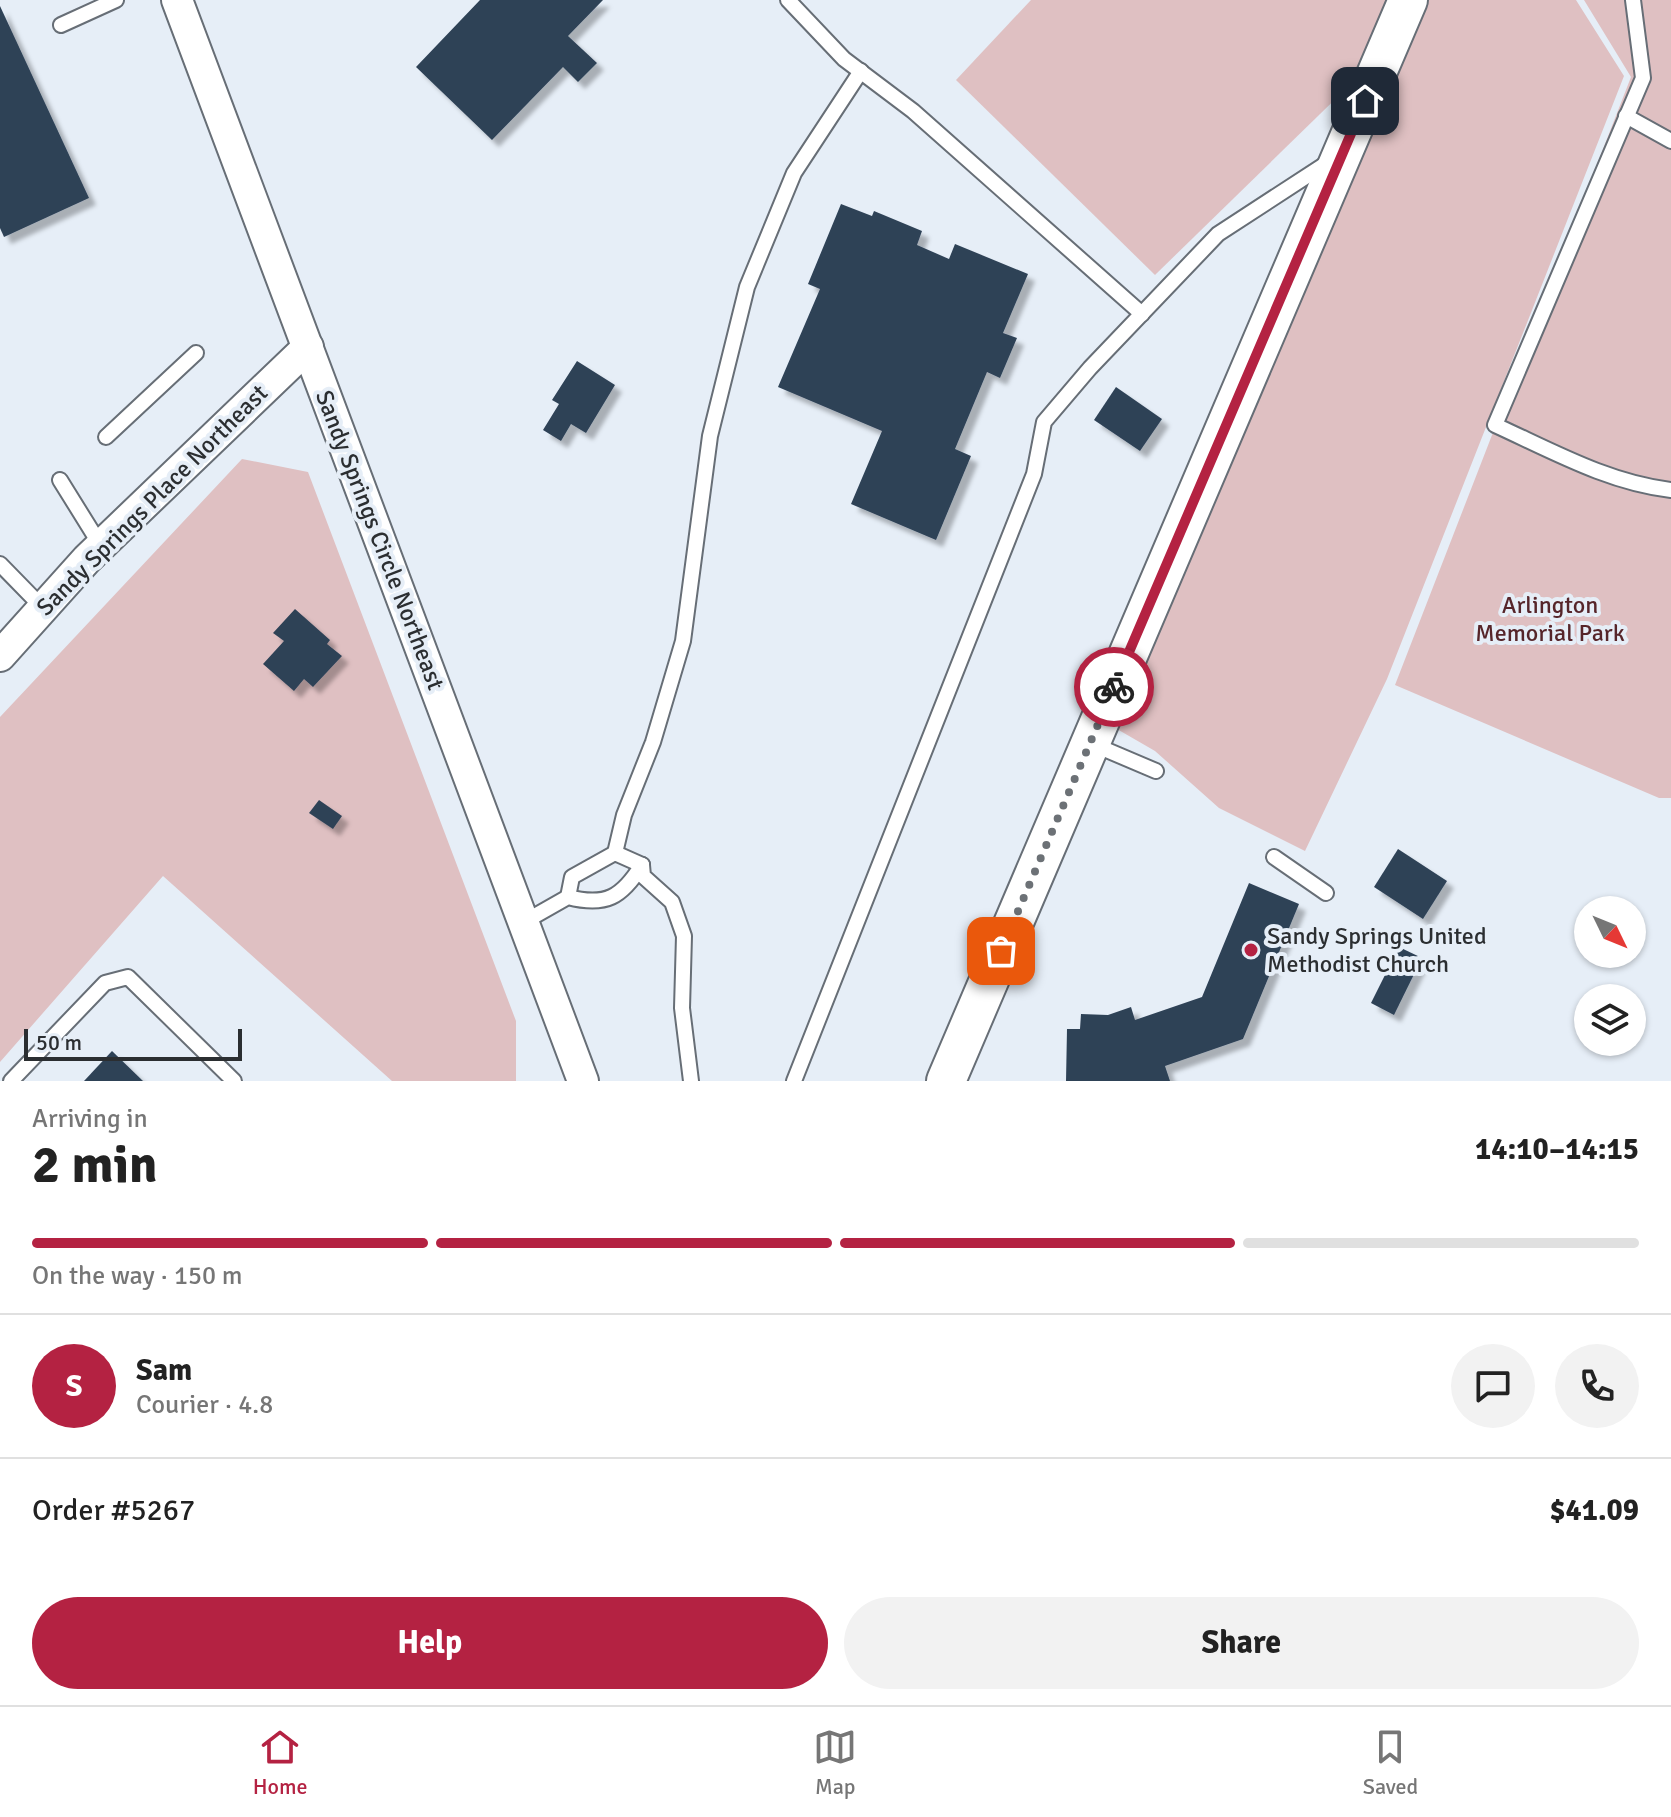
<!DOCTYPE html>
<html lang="en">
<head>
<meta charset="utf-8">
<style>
	body { margin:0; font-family:Signika,sans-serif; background:#f2f2f2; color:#222; height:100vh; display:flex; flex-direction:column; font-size:30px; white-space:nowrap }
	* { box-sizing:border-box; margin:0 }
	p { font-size:26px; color:#767676 }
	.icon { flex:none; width:44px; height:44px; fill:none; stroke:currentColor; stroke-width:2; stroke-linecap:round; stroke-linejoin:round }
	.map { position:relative; height:1081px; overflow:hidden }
	.drawer { display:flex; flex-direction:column; background:#fff; flex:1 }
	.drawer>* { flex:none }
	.needle { width:52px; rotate:133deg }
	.tools { position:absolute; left:1574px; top:896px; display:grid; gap:16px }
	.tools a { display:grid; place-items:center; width:72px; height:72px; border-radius:50%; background:#fff; box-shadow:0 2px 6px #0004; font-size:40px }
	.scale { position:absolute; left:24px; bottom:20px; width:218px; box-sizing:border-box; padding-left:8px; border:4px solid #2b2e31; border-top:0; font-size:22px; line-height:28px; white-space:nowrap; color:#2b2e31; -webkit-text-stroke:6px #e6eef7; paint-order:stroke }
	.pin { position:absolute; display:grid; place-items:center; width:68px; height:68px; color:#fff; margin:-34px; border-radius:16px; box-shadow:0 4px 12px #0006 }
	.courier { position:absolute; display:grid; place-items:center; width:80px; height:80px; margin:-40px; border:6px solid #b42242; border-radius:50%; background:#fff; color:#222; box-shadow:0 2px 10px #0007 }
	.summary em { font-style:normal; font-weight:700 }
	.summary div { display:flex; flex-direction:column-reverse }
	.summary { display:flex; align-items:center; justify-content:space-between; height:136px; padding:0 32px }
	h1 { font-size:52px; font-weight:700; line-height:60px }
	.bar { display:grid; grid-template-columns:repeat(4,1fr); gap:12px 8px; align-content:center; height:96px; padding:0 32px }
	.bar i { height:10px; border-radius:6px; background:#e0e0e0 }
	.bar .selected { background:#b42242 }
	.bar p { grid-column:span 4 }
	.line { display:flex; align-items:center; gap:20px; padding:0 32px; border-top:2px solid #e0e0e0 }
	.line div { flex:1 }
	.round { display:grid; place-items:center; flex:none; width:84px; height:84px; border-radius:42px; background:#f2f2f2 }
	.button { display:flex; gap:16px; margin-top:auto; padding:16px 32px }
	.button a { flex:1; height:92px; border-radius:48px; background:#b42242; color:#fff; font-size:32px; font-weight:700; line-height:92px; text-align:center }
	.button a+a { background:#f2f2f2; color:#222 }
	.dock { display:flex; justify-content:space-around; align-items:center; height:112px; border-top:2px solid #e0e0e0; background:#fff; font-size:22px; color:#767676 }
	.dock a { display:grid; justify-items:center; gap:4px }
	.dock .selected { color:#b42242 }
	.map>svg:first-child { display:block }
</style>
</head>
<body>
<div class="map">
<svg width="1671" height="1081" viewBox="0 0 1671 1081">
	<defs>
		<filter id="shadow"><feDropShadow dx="7" dy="7" stdDeviation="2" flood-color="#0004"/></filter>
	</defs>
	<rect width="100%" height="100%" fill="#e6eef7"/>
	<g fill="#dfc0c2">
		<path d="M1031 0H1388L1357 78 1155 275 956 80Z"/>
		<path d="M1425 0H1576L1624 76 1387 679 1305 851 1219 808 1155 751 1110 725Z"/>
		<path d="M1584 0H1671V798H1659L1395 685 1631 77Z"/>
		<path d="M242 459 308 472 516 1021V1081H392L163 876 0 1062V717Z"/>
	</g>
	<g fill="#2f4257" filter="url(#shadow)">
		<path d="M480 0H603L568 36 597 63 578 82 563 67 492 140 416 67Z"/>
		<path d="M0 6 89 198 4 237 0 228Z"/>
		<path d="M841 204 872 216 874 211 922 231 917 245 949 259 955 244 1028 274 1003 333 1017 338 1000 378 987 372 955 449 971 456 936 540 851 504 882 431 778 387 820 289 808 284Z"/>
		<path d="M577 361 615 385 586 433 571 424 561 441 543 430 559 404 552 400Z"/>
		<path d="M1116 387 1162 419 1140 451 1094 420Z"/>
		<path d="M295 609 330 640 327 644 342 656 313 687 304 679 294 691 263 664 284 641 273 633Z"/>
		<path d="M319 800 342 816 333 829 309 813Z"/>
		<path d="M1398 849 1447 881 1423 919 1374 887Z"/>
		<path d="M1249 883 1299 904 1243 1039 1165 1066 1170 1081H1066L1067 1029H1080L1081 1014 1108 1015 1131 1007 1135 1020 1202 997Z"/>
		<path d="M1399 947 1422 958 1394 1015 1371 1003Z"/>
		<path d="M112 1051 143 1081H84Z"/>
	</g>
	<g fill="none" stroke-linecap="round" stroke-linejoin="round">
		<g stroke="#676e76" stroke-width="18">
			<g id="service">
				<path d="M788 0 844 59 913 111 1142 314"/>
				<path d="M1633 0 1643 78 1495 425C1552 451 1609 483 1671 490"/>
				<path d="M61 25 116 0"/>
				<path d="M1626 116 1671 141"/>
				<path d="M106 437 196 353"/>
				<path d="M60 480 101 546"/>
				<path d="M0 564 41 606"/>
				<path d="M1090 743 1156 771"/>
				<path d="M615 853 624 815 653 742 683 641 710 436 747 287 794 173 861 71"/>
				<path d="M1274 857 1326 893"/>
				<path d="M642 865 643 876 672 902 684 936 682 1008 691 1081"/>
				<path d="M568 897 572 877 615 853 642 865"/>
				<path d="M524 922 568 897C606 907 622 897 642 865"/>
				<path d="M11 1081 105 983 128 977 234 1081"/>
				<path d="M794 1081 1034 474 1044 422 1090 368 1218 234 1327 163"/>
			</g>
		</g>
		<g stroke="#676e76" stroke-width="34">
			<g id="minor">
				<path d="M177 0 583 1081"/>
				<path d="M0 656 87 559 308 347"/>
			</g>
		</g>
		<g stroke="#676e76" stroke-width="42">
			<path id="tertiary" d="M946 1081 1408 0"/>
		</g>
		<use href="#service" stroke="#fff" stroke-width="14"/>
		<use href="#minor" stroke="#fff" stroke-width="30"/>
		<use href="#tertiary" stroke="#fff" stroke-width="38"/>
	</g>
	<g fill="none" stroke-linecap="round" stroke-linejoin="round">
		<path stroke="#6c7176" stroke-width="8" stroke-dasharray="0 14.4" d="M1001 951 1114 687"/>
		<path stroke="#b42242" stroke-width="10" d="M1114 687 1365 101"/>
	</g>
	<circle fill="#b42242" stroke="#e6eef7" stroke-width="3" cx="1251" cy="950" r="8"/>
	<g text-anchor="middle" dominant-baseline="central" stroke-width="8" stroke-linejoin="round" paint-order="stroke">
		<g font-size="24" fill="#2b2e31" stroke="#e6eef7">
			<text transform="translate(152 500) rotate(-45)">Sandy Springs Place Northeast</text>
			<text transform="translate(380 540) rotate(69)">Sandy Springs Circle Northeast</text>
		</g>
		<g font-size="24" fill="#56252a" stroke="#e6eef7">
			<text x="1550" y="605">Arlington<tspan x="1550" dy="28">Memorial Park</tspan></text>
		</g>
		<g font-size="24" fill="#2b2e31" stroke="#e6eef7" text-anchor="start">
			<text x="1267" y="936">Sandy Springs United<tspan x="1267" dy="28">Methodist Church</tspan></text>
		</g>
	</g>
</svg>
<div class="tools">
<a><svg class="needle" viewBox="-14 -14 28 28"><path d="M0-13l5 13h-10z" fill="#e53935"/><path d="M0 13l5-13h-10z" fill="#767676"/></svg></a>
<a><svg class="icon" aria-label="layers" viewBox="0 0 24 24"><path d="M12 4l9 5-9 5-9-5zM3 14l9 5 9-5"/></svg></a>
</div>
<div class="scale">50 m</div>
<div class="pin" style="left:1001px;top:951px;background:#ea580c"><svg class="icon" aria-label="bag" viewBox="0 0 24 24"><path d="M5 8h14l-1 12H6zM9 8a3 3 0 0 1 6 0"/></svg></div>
<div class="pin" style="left:1365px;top:101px;background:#1f2937"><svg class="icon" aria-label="home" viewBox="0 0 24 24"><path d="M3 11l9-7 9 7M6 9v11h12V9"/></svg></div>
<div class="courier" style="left:1114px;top:687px"><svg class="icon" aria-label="bike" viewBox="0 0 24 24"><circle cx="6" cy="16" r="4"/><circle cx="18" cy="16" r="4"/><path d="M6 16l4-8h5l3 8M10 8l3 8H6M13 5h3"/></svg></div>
</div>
<section class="drawer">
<div class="summary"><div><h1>2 min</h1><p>Arriving in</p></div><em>14:10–14:15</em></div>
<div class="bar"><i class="selected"></i><i class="selected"></i><i class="selected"></i><i></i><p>On the way · 150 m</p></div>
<div class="line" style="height:144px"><b class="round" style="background:#b42242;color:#fff">S</b><div><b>Sam</b><p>Courier · 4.8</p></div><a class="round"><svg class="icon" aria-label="chat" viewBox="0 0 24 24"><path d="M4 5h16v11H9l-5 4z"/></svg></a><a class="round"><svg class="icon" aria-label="phone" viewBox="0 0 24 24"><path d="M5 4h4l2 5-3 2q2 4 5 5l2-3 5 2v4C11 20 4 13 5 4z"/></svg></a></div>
<div class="line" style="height:104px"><div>Order #5267</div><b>$41.09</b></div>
<div class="button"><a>Help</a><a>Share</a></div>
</section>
<nav class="dock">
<a class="selected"><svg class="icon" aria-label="home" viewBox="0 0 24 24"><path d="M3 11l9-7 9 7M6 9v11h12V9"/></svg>Home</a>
<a><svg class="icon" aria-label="map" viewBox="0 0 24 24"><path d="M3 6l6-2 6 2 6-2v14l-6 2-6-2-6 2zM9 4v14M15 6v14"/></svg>Map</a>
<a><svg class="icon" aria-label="saved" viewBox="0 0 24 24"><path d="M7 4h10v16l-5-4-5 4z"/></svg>Saved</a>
</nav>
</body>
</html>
